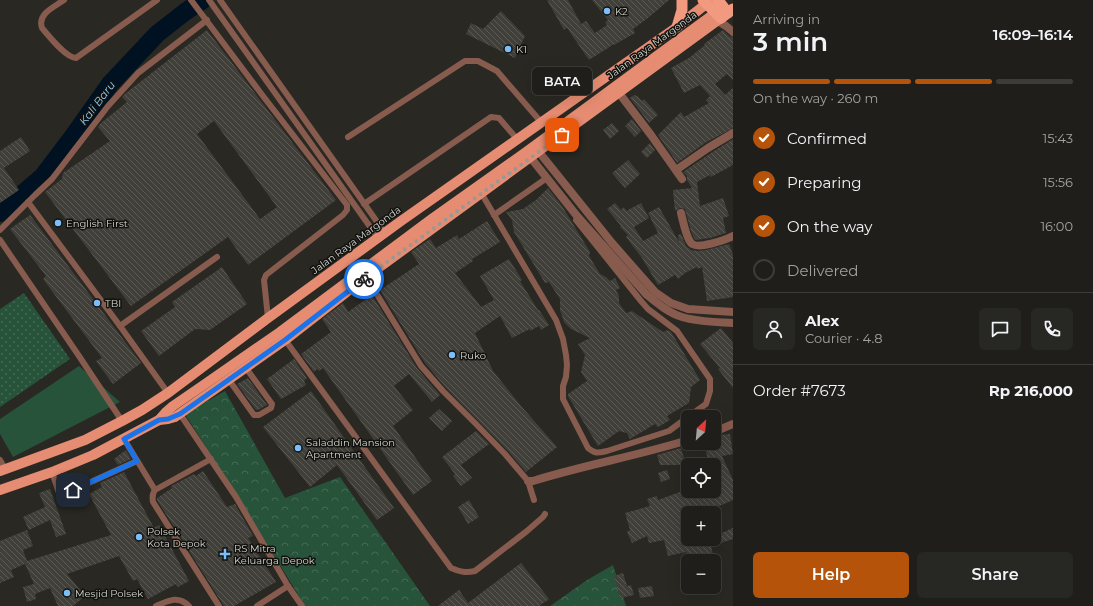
<!DOCTYPE html>
<html lang="en">
<head>
<meta charset="utf-8">
<style>
	body { margin:0; font-family:Montserrat,sans-serif; background:#272723; color:#f1f3f6; height:100vh; display:flex; flex-direction:column; font-size:15px; white-space:nowrap }
	* { box-sizing:border-box; margin:0 }
	p { font-size:13px; color:#a1a2a2 }
	.icon { flex:none; width:22px; height:22px; fill:none; stroke:currentColor; stroke-width:2; stroke-linecap:round; stroke-linejoin:round }
	.map { position:relative; flex:1; overflow:hidden }
	.sheet { display:flex; flex-direction:column; background:#1f1e1a; width:360px }
	.sheet>* { flex:none }
	.needle { width:26px; rotate:26deg }
	.tools { position:absolute; left:681px; top:410px; display:grid; gap:8px }
	.tools a { display:grid; place-items:center; width:40px; height:40px; border-radius:6px; background:#1f1e1a; box-shadow:0 4px 16px #0002,0 0 0 1px #3c3c39; font-size:20px }
	.pin { position:absolute; display:grid; place-items:center; width:34px; height:34px; color:#fff; margin:-17px; border-radius:8px; box-shadow:0 2px 6px #0006 }
	.courier { position:absolute; display:grid; place-items:center; width:40px; height:40px; margin:-20px; border:3px solid #1a73e8; border-radius:50%; background:#fff; color:#222; box-shadow:0 1px 5px #0007 }
	.bubble { position:absolute; height:28px; border-radius:6px; background:#1f1e1a; box-shadow:0 4px 16px #0002,0 0 0 1px #3c3c39; font-size:13px; font-weight:600; line-height:28px; text-align:center }
	.head em { font-style:normal; font-weight:600 }
	.head div { display:flex; flex-direction:column-reverse }
	.head { display:flex; align-items:center; justify-content:space-between; height:68px; padding:0 20px }
	h1 { font-size:26px; font-weight:600; line-height:30px }
	.bar { display:grid; grid-template-columns:repeat(4,1fr); gap:6px 4px; align-content:center; height:48px; padding:0 20px }
	.bar i { height:5px; border-radius:3px; background:#3c3c39 }
	.bar .active { background:#b45309 }
	.bar p { grid-column:span 4 }
	.line { display:flex; align-items:center; gap:10px; padding:0 20px; border-top:1px solid #3c3c39 }
	.line div { flex:1 }
	.round { display:grid; place-items:center; flex:none; width:42px; height:42px; border-radius:6px; background:#272723 }
	ol { padding:0 20px; list-style:none }
	li { display:flex; align-items:center; gap:12px; height:44px }
	li p { margin-inline-start:auto }
	li .icon { padding:4px; border-radius:50%; background:#b45309; color:#fff; stroke-width:4 }
	li:last-child { color:#a1a2a2 }
	li i { width:22px; height:22px; border:2px solid #3c3c39; border-radius:50% }
	.cta { display:flex; gap:8px; margin-top:auto; padding:8px 20px }
	.cta a { flex:1; height:46px; border-radius:6px; background:#b45309; color:#fff; font-size:16px; font-weight:600; line-height:46px; text-align:center }
	.cta a+a { background:#272723; color:#f1f3f6 }
	main { display:flex; flex:1; min-height:0 }
	.map>svg:first-child { display:block }
</style>
</head>
<body>
<main>
<div class="map">
<svg width="733" height="606" viewBox="0 0 733 606">
	<defs>
		<pattern id="grass-dots" width="8" height="8" patternUnits="userSpaceOnUse"><rect width="8" height="8" fill="#26533a"/><path d="M2 2h.1M6 6h.1" fill="none" stroke="#456b55" stroke-width="1.8" stroke-linecap="round"/></pattern>
		<pattern id="forest-crowns" width="20" height="18" patternUnits="userSpaceOnUse"><rect width="20" height="18" fill="#26533a"/><path d="M2 6a3 3 0 1 1 6 0M12 15a3 3 0 1 1 6 0" fill="none" stroke="#456b55"/></pattern>
		<pattern id="building-back-hatch" width="6" height="6" patternUnits="userSpaceOnUse"><rect width="6" height="6" fill="#403f39"/><path d="M-1 5l2 2M0 0l6 6M5-1l2 2" fill="none" stroke="#5b5a55"/></pattern>
	</defs>
	<rect width="100%" height="100%" fill="#292822"/>
	<path fill="url(#grass-dots)" d="M24 293 70 359 0 407V309Z"/>
	<g fill="url(#forest-crowns)">
		<path d="M225 391 285 498 340 477 430 606H305L248 513 185 414Z"/>
		<path d="M613 565 626 606H550L587 580Z"/>
	</g>
	<path fill="#26533a" d="M79 366 120 402 13 457 0 434V419Z"/>
	<g fill="none" stroke-linecap="round" stroke-linejoin="round">
		<path stroke="#001221" stroke-width="18" d="M0 213 43 176 74 135 110 84 157 34 185 12 203 0"/>
	</g>
	<g fill="url(#building-back-hatch)" fill-rule="evenodd">
		<path d="M547 0H568L581 24 586 21 595 33 607 25 605 22 608 20 592 0H669L648 18 633 29 635 33 614 45V44L589 60 567 28 564 30Z"/>
		<path d="M501 11 525 36 515 58 466 34 471 23 483 29Z"/>
		<path d="M207 30 336 200 248 265 228 237 131 306 45 192 62 179 63 173 110 141 98 127 101 123 127 102 122 97 126 93ZM214 121 277 207 260 219 197 134Z"/>
		<path d="M723 30 729 36 733 37V80L727 74 715 84 725 95 733 88V128L705 143 677 163 658 135 681 112 684 117 709 103 706 100 710 96 700 85 684 93 671 68 689 58 705 45 704 44Z"/>
		<path d="M634 95 637 96 642 101 644 99 658 115 649 123 630 98Z"/>
		<path d="M632 119 641 131 635 137 625 126Z"/>
		<path d="M612 123 619 131 610 139 603 130Z"/>
		<path d="M21 137 30 151 4 168 19 190 0 203V151Z"/>
		<path d="M733 139V165L711 177 710 175 697 182 700 206 723 198 729 216 723 218 726 233 710 238 696 240 694 238 691 231 685 209 680 208 675 211 673 190 692 188 687 180V176L683 172 711 153Z"/>
		<path d="M650 143 655 150 647 158 641 152Z"/>
		<path d="M628 160 640 174 625 188 612 173Z"/>
		<path d="M548 188 562 206 590 252 589 256 600 274 606 277 610 281 615 278 620 288 616 290 619 296V303L626 313 632 311 663 332 668 330 671 332 700 380 691 387 689 403 667 416 670 420 658 427 655 424 630 439 627 433 619 431 598 446 568 396V394L587 381 581 372 585 355 578 344 590 338 571 329 564 322 560 310V299L549 282 545 283 514 232 512 220 506 212 523 209 536 200Z"/>
		<path d="M615 203 621 210 624 207 626 211 641 203 649 218 634 227 643 241 658 233 648 213 659 207 679 242 678 235 681 234 686 246 691 250 698 251 706 250 729 244 733 255V297L707 301 702 267 698 269 697 267 685 273 678 279 675 275 658 285 642 258 626 237 628 235 620 227 621 226 607 209Z"/>
		<path d="M30 215 141 363 113 384 96 361 102 358 43 279 46 276 10 229Z"/>
		<path d="M487 221 500 242 472 259 473 261 455 273 481 307 494 300 480 276 509 259 522 280 520 281 538 310H539L549 325 541 330 539 326 530 331V329L512 338 500 316 475 333 493 371 521 406 557 447 526 472 508 451 446 388 425 363 380 290 419 264 411 252 430 239 436 248 457 235 459 239Z"/>
		<path d="M222 267 247 304 210 330 195 329 159 356 141 331 175 307 172 302Z"/>
		<path d="M372 295 417 368 440 395 432 402 409 374 394 386 413 410 393 426 432 481 413 495 323 368 319 371 317 369 314 372 301 354 331 332 322 319 343 303 348 312Z"/>
		<path d="M721 328 733 343V388L718 369 720 368 700 344Z"/>
		<path d="M294 359 307 378 304 381 306 385 281 399 267 379Z"/>
		<path d="M248 378 267 405 258 410H256L237 384Z"/>
		<path d="M311 391 394 508 377 520 337 465 310 487 263 427Z"/>
		<path d="M439 409 452 421 442 431 429 418Z"/>
		<path d="M476 431 489 444 461 465 472 478 461 486 453 476 455 474 442 457Z"/>
		<path d="M730 434 733 454 722 456 733 480V500L710 510 711 513H682L688 539H714V533L721 531 722 533 733 528V539L711 546 714 559 703 561H688L686 552 668 556 664 540 649 543 647 536 632 543 627 532 630 530 625 513 650 506 647 499 657 496 658 500 688 489V491H714V465H709L705 447 722 443 721 435Z"/>
		<path d="M681 448 686 465H660L657 455Z"/>
		<path d="M126 450 131 459 118 465 114 459Z"/>
		<path d="M667 470 670 479 661 482 658 473Z"/>
		<path d="M203 471 227 507 235 504 253 536 248 538 276 582 234 606H224L157 500V498L172 488 171 486 194 474 196 476Z"/>
		<path d="M124 472 154 528 159 525 189 581 178 587 176 584 148 599 137 579 133 581 119 556 67 574 85 596 73 606H58L50 588 35 594 36 599 27 602 23 587 34 584 25 564 11 570 14 577 0 583V541L27 530 33 546 23 550 27 561 111 535 89 494 102 487 100 483Z"/>
		<path d="M50 489 66 534 56 537 50 520 29 530 23 517 45 507 39 493Z"/>
		<path d="M469 500 479 517 468 524 458 507Z"/>
		<path d="M521 563 549 599 539 606H438L459 590 468 603Z"/>
		<path d="M623 573 627 586 631 585 634 595 620 598 614 576Z"/>
		<path d="M652 586 654 596 640 598 638 588Z"/>
	</g>
	<g fill="none" stroke-linecap="round" stroke-linejoin="round">
		<g stroke="#875b4e" stroke-width="6">
			<path d="M64 0C54 7 37 14 42 28 49 36 66 58 76 58L157 0"/>
			<path d="M191 0 263 96 347 205V210L343 215 266 275 264 280 268 318"/>
			<path d="M209 0 378 238"/>
			<path d="M220 0 385 233"/>
			<path d="M348 137 465 61H478L497 71 541 122"/>
			<path d="M480 191 556 320 563 339 566 355 567 365 566 377 563 386V399L588 448C595 454 598 453 607 451L669 431 688 417"/>
			<path d="M28 202 120 326 168 393"/>
			<path d="M364 204 491 117 499 118 517 139"/>
			<path d="M494 215 544 180"/>
			<path d="M576 220 641 301 648 309 677 331 710 379V391L706 404 688 417"/>
			<path d="M0 230 35 195 52 179 108 106 138 73 207 20"/>
			<path d="M0 240 79 356 122 421"/>
			<path d="M365 275 421 366 443 391 475 423 505 454 528 481 534 500"/>
			<path d="M120 326 217 257"/>
			<path d="M283 337 451 568C460 572 466 573 475 571L527 531 543 517 545 514"/>
			<path d="M229 380 254 415H259L271 408 272 404 246 368"/>
			<path d="M180 414 236 497 288 586 302 606"/>
			<path d="M124 439 155 490"/>
			<path d="M211 459 155 490C152 494 152 497 153 502L219 606"/>
			<path d="M0 460 5 469"/>
			<path d="M52 472 60 496 137 461"/>
			<path d="M156 606C168 601 178 595 189 606"/>
			<path d="M257 606 288 586"/>
		</g>
		<g stroke="#875b4e" stroke-width="8">
			<path d="M718 21 726 26 733 32"/>
			<path d="M619 93 651 135 682 179"/>
			<path d="M535 147 612 243 655 292 671 303 688 309 733 312"/>
			<path d="M527 153 577 216 647 295C658 304 669 313 682 317 698 322 717 322 733 323"/>
			<path d="M676 170 708 148 733 133"/>
			<path d="M681 213C683 221 686 237 691 243 697 250 725 240 733 236"/>
			<path d="M714 432 733 424"/>
			<path d="M528 481H533C584 465 637 456 688 440"/>
		</g>
		<g stroke="#e58c72" stroke-width="10">
			<path d="M159 420 168 419 175 417 285 340 366 277 721 18"/>
			<path d="M0 471 85 440 122 421 142 410 168 393 268 318 401 221 677 27 711 0"/>
			<path d="M0 490 52 472 93 455 159 420 166 412 173 406 205 384 280 332 433 218 526 152 722 8"/>
		</g>
		<g stroke="#f19a80" stroke-width="11">
			<path d="M703 0 721 18 733 9"/>
			<path d="M718 0 728 13"/>
			<path d="M677 27 682 10V0"/>
		</g>
	</g>
	<g fill="none" stroke-linecap="round" stroke-linejoin="round">
		<path stroke="#999894" stroke-width="4" stroke-dasharray="0 7.2" d="M364 279 562 135"/>
		<path stroke="#1a73e8" stroke-width="5" d="M73 490 137 461 124 439 159 420 168 419 180 414 285 340 364 279"/>
	</g>
	<g fill="#7cbef9" stroke="#11110e" stroke-width="1.5">
		<circle cx="607" cy="11" r="4"/>
		<circle cx="508" cy="49" r="4"/>
		<circle cx="58" cy="223" r="4"/>
		<circle cx="97" cy="303" r="4"/>
		<circle cx="452" cy="355" r="4"/>
		<circle cx="298" cy="448" r="4"/>
		<circle cx="139" cy="537" r="4"/>
		<path d="M223 548h4v4h4v4h-4v4h-4v-4h-4v-4h4z"/>
		<circle cx="67" cy="593" r="4"/>
	</g>
	<g text-anchor="middle" dominant-baseline="central" stroke-width="3" stroke-linejoin="round" paint-order="stroke">
		<g font-size="10" fill="#d5d5d1" stroke="#11110e" text-anchor="start">
			<text x="615" y="11">K2</text>
			<text x="516" y="49">K1</text>
			<text x="66" y="223">English First</text>
			<text x="105" y="303">TBI</text>
			<text x="460" y="355">Ruko</text>
			<text x="306" y="442">Saladdin Mansion<tspan x="306" dy="12">Apartment</tspan></text>
			<text x="147" y="531">Polsek<tspan x="147" dy="12">Kota Depok</tspan></text>
			<text x="234" y="548">RS Mitra<tspan x="234" dy="12">Keluarga Depok</tspan></text>
			<text x="75" y="593">Mesjid Polsek</text>
		</g>
		<g font-size="10" fill="#d5d5d1" stroke="#11110e">
			<text transform="translate(652 45) rotate(-36)">Jalan Raya Margonda</text>
			<text transform="translate(356 240) rotate(-36)">Jalan Raya Margonda</text>
		</g>
		<g font-size="11" font-style="italic" fill="#90ccf5" stroke="#11110e">
			<text transform="translate(97 103) rotate(-53)">Kali Baru</text>
		</g>
	</g>
</svg>
<div class="tools">
<a><svg class="needle" viewBox="-14 -14 28 28"><path d="M0-13l5 13h-10z" fill="#e53935"/><path d="M0 13l5-13h-10z" fill="#a1a2a2"/></svg></a>
<a><svg class="icon" aria-label="locate" viewBox="0 0 24 24"><circle cx="12" cy="12" r="6"/><path d="M12 2v4M12 18v4M2 12h4M18 12h4"/></svg></a>
<a>+</a>
<a>−</a>
</div>
<div class="pin" style="left:562px;top:135px;background:#ea580c"><svg class="icon" aria-label="bag" viewBox="0 0 24 24"><path d="M5 8h14l-1 12H6zM9 8a3 3 0 0 1 6 0"/></svg></div>
<div class="pin" style="left:73px;top:490px;background:#1f2937"><svg class="icon" aria-label="home" viewBox="0 0 24 24"><path d="M3 11l9-7 9 7M6 9v11h12V9"/></svg></div>
<div class="courier" style="left:364px;top:279px"><svg class="icon" aria-label="bike" viewBox="0 0 24 24"><circle cx="6" cy="16" r="4"/><circle cx="18" cy="16" r="4"/><path d="M6 16l4-8h5l3 8M10 8l3 8H6M13 5h3"/></svg></div>
<div class="bubble" style="left:532px;top:67px;width:60px">BATA</div>
</div>
<section class="sheet">
<div class="head"><div><h1>3 min</h1><p>Arriving in</p></div><em>16:09–16:14</em></div>
<div class="bar"><i class="active"></i><i class="active"></i><i class="active"></i><i></i><p>On the way · 260 m</p></div>
<ol>
<li><svg class="icon" aria-label="check" viewBox="0 0 24 24"><path d="M5 12l5 5 9-10"/></svg>Confirmed<p>15:43</p></li>
<li><svg class="icon" aria-label="check" viewBox="0 0 24 24"><path d="M5 12l5 5 9-10"/></svg>Preparing<p>15:56</p></li>
<li><svg class="icon" aria-label="check" viewBox="0 0 24 24"><path d="M5 12l5 5 9-10"/></svg>On the way<p>16:00</p></li>
<li><i></i>Delivered</li>
</ol>
<div class="line" style="height:72px"><a class="round"><svg class="icon" aria-label="person" viewBox="0 0 24 24"><circle cx="12" cy="8" r="4"/><path d="M4 21q1-7 8-7t8 7"/></svg></a><div><b>Alex</b><p>Courier · 4.8</p></div><a class="round"><svg class="icon" aria-label="chat" viewBox="0 0 24 24"><path d="M4 5h16v11H9l-5 4z"/></svg></a><a class="round"><svg class="icon" aria-label="phone" viewBox="0 0 24 24"><path d="M5 4h4l2 5-3 2q2 4 5 5l2-3 5 2v4C11 20 4 13 5 4z"/></svg></a></div>
<div class="line" style="height:52px"><div>Order #7673</div><b>Rp 216,000</b></div>
<div class="cta"><a>Help</a><a>Share</a></div>
</section>
</main>
</body>
</html>
